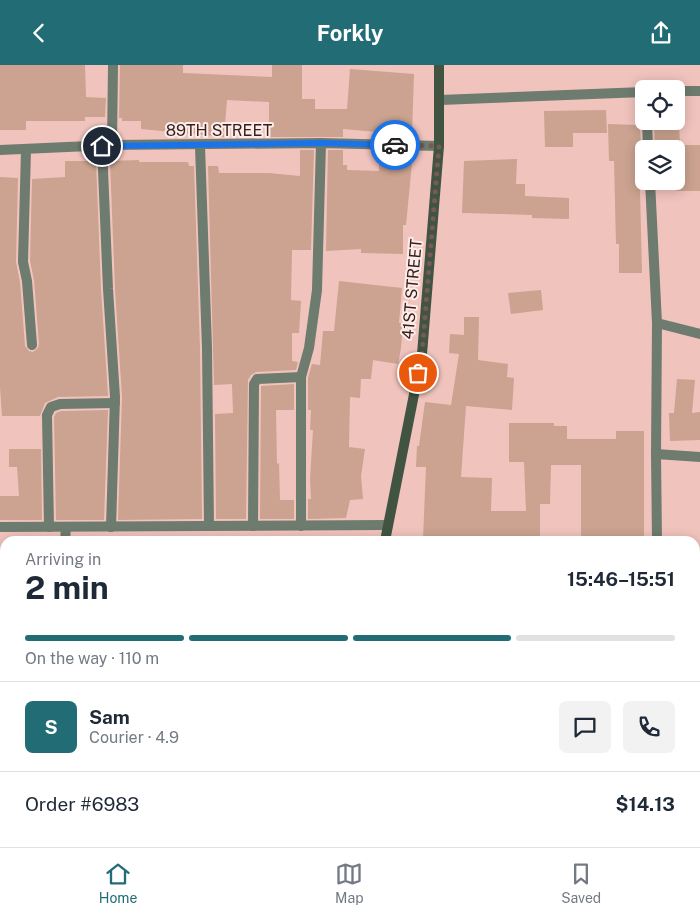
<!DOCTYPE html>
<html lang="en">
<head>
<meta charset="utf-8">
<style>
	body { margin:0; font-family:"Public Sans",sans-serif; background:#f2f2f3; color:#1f2937; height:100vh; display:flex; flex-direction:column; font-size:19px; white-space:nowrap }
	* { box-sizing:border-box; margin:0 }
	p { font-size:16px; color:#747a83 }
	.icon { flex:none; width:28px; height:28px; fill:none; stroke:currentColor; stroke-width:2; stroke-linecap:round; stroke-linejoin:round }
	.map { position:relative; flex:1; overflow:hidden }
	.details { position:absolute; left:0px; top:471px; width:700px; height:311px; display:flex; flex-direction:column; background:#fff; border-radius:15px 15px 0 0; box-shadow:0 2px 12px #0003 }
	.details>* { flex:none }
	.tools { position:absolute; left:635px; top:15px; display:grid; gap:10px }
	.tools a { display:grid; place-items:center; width:50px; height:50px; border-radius:8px; background:#fff; box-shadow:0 2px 12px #0003; font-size:25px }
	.pin { position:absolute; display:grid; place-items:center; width:42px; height:42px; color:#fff; margin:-21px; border:2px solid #fff; border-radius:50%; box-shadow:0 1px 5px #0007 }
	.courier { position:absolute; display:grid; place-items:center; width:50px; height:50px; margin:-25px; border:4px solid #1a73e8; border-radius:50%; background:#fff; color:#222; box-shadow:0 1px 6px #0007 }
	.head em { font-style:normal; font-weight:700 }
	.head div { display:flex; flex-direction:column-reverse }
	.head { display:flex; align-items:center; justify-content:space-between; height:85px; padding:0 25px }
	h1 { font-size:32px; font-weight:700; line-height:38px }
	.bar { display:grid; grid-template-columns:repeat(4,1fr); gap:8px 5px; align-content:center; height:60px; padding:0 25px }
	.bar i { height:6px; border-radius:4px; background:#e0e1e3 }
	.bar .current { background:#216c75 }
	.bar p { grid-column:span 4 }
	.line { display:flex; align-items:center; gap:12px; padding:0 25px; border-top:1px solid #e0e1e3 }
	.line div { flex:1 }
	.round { display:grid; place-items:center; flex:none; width:52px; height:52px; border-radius:8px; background:#f2f2f3 }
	header { display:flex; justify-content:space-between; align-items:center; height:65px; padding:0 25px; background:#216c75; color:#fff; font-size:22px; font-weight:700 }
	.tab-bar { display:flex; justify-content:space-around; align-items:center; height:70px; border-top:1px solid #e0e1e3; background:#fff; font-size:14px; color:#747a83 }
	.tab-bar a { display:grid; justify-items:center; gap:2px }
	.tab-bar .current { color:#216c75 }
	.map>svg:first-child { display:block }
</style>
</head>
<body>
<header><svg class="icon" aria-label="back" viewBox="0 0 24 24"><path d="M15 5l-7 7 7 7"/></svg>Forkly<svg class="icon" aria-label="share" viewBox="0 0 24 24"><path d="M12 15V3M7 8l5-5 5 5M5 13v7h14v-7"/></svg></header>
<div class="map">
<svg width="700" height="782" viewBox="0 0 700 782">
	<rect width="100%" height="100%" fill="#f1c3bd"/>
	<g fill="#648cf6" stroke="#556cb6">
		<path d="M695 736 700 738V782H302L310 778H695Z"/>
		<path d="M19 778H248L256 782H11Z"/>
	</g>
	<g fill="#cba390">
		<path d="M0 0H85L86 32 106 33 105 52H85V56H26V65H0Z"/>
		<path d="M120 0H183V8L272 12V0H302V34H315V44H347L350 4 414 9 412 70 343 64V72H269V37L227 35 224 72 141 64V56H122V53H119Z"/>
		<path d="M606 45 607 68H573V82H545L544 46Z"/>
		<path d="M679 58 680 80H700V126H676V84H655L654 59Z"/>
		<path d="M608 59 640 60 641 84H639L642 208H619V179H616L614 96H609Z"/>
		<path d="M300 85H314L311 185H292L291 235 301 236 299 268H292V296L298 297 296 305 256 307 251 310 248 315 246 454H216L215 349 233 348 232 319 214 320 208 101H218L219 108H269L300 111Z"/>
		<path d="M328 85H343V100H347V105L379 106V99L412 98 406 160H403V189L361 188V184L326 186Z"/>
		<path d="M517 94 516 119H525V131L569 133V154L532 153V150L462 148 464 96Z"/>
		<path d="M139 95V97H188L189 101H194L200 283 202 454 118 455 122 332 115 224 110 96Z"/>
		<path d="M65 96H96L101 224 108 331 58 332 45 338 40 351H2L0 322V112L18 113 16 197 20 217 25 281 29 286 33 287 38 283 39 279 34 215 30 196 32 114 65 112Z"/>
		<path d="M339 216 402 223 399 258H403L401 283 398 299 373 295 371 314H361L360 333 350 332 349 382 365 384 361 411 363 434 350 435 346 453 308 454V434H311L310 414 313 365H310L311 345H308V313L312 299 320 300 323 266H334Z"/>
		<path d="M541 225 543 245 511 249 508 228Z"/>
		<path d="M464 252H479L478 295 508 299 507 312 514 313 512 345 466 341 461 412 492 413 491 446H526L524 397H509V358H554V361H567V374H616V366H644V476H581V400H551L550 439H540V476L423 474 426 402H416L417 381H419L425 337 451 340 459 289 449 288 450 269 464 270Z"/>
		<path d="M677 314 695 315 692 348 700 347V375L670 376 669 348H674Z"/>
		<path d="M294 319V345H276L277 399 279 398 280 435H294V454H260L261 321Z"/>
		<path d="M108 345 104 455H56L54 352 56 348 61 346Z"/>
		<path d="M9 384H41L42 455H0V431H19L17 402H9Z"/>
	</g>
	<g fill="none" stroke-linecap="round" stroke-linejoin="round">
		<path stroke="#6e7b6f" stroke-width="10" d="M657 258 700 269"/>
		<g stroke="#6e7b6f" stroke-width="10">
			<path d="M676 26H700"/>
			<path d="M440 35 644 27"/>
			<path d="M647 56 648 84"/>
			<path d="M112 80 113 0"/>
			<path d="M102 81 108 224 115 332 111 462"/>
			<path d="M200 81 207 283 209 461"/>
			<path d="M0 85 112 80 321 78 439 81"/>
			<path d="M26 85 23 197 27 216 32 280"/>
			<path d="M650 116 657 258 656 389 657 476"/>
			<path d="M656 389 700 392"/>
			<path d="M253 461 254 319 257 314 301 312"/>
			<path d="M301 461V312L309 283 317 225 321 78"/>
			<path d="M0 462 388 460"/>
			<path d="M49 462 47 350 51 342 60 339 115 338"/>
			<path d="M65 476 66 462"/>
			<path d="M0 616H5"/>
			<path d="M0 772 5 769"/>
		</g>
		<g stroke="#415442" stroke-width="10">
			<path d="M385 476 422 289 439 81V0"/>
			<path d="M347 782V778"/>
		</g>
	</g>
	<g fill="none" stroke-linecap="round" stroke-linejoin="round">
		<path stroke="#755a56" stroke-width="5" stroke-dasharray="0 9" d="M395 80 439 81 422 289 418 308"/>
		<path stroke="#1a73e8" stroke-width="6" d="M102 81 321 78 395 80"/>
	</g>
	<g text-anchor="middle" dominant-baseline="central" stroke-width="4" stroke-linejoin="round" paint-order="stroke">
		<g font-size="16" fill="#32211f" stroke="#ffebe8">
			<text x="219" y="65">89TH STREET</text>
			<text transform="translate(412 224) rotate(-85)">41ST STREET</text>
		</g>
	</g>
</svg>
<div class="tools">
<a><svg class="icon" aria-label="locate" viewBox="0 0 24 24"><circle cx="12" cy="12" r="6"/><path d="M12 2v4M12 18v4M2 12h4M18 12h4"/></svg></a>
<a><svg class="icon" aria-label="layers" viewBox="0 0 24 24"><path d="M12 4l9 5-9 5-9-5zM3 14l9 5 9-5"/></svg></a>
</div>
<div class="pin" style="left:418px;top:308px;background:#ea580c"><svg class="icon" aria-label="bag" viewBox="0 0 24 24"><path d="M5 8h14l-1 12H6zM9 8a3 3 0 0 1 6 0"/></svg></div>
<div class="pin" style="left:102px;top:81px;background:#1f2937"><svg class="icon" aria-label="home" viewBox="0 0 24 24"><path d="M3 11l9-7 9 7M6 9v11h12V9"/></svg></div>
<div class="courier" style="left:395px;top:80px"><svg class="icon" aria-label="car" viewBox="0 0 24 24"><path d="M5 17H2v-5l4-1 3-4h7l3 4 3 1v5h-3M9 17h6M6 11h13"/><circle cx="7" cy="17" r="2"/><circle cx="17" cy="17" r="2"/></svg></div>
<section class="details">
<div class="head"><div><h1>2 min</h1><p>Arriving in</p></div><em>15:46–15:51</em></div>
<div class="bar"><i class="current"></i><i class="current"></i><i class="current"></i><i></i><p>On the way · 110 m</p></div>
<div class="line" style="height:90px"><b class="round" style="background:#216c75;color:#fff">S</b><div><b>Sam</b><p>Courier · 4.9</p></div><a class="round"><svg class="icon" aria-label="chat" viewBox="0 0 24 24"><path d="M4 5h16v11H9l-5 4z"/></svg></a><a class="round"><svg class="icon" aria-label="phone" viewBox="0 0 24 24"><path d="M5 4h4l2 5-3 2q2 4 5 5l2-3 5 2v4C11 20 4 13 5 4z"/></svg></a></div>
<div class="line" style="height:65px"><div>Order #6983</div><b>$14.13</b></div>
</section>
</div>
<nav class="tab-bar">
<a class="current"><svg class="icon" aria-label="home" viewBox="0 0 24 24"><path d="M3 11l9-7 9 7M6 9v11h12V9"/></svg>Home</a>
<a><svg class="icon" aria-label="map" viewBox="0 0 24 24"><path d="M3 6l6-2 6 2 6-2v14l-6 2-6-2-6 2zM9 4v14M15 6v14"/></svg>Map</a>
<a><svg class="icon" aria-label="saved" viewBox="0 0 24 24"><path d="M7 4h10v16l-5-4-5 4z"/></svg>Saved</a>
</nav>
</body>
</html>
